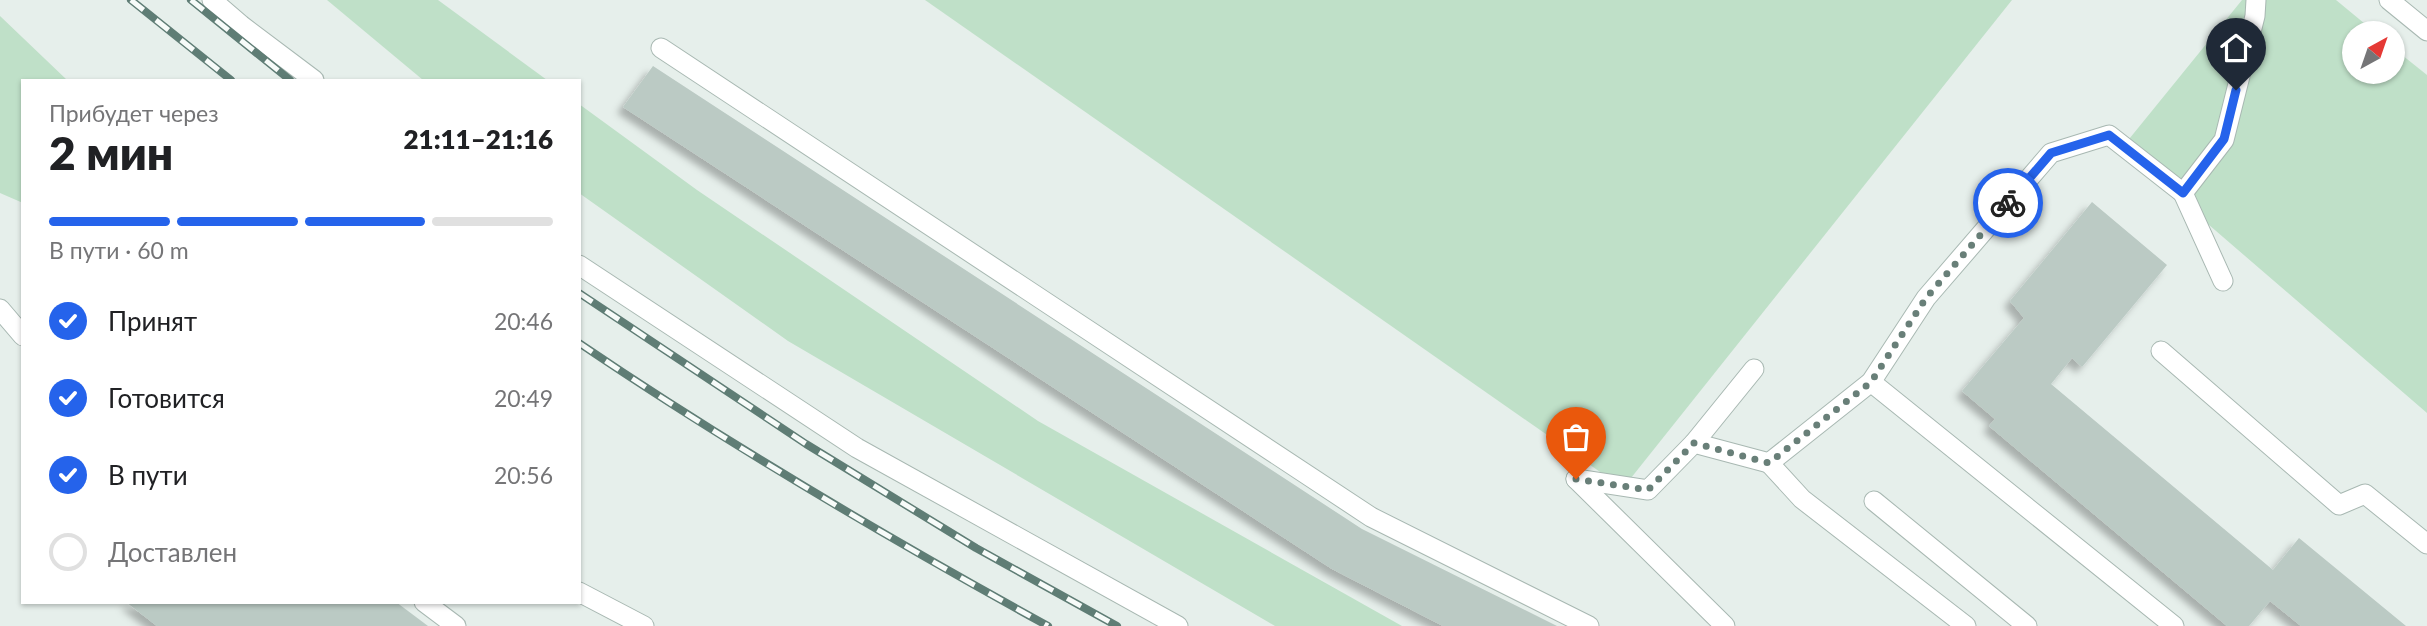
<!DOCTYPE html>
<html lang="ru">
<head>
<meta charset="utf-8">
<style>
	body { margin:0; font-family:Lato,sans-serif; background:#f6f6f6; color:#202124; height:100vh; display:flex; flex-direction:column; font-size:26px; white-space:nowrap }
	* { box-sizing:border-box; margin:0 }
	p { font-size:23px; color:#757577 }
	.icon { flex:none; width:38px; height:38px; fill:none; stroke:currentColor; stroke-width:2; stroke-linecap:round; stroke-linejoin:round }
	.map { position:relative; flex:1; overflow:hidden }
	.sheet { position:absolute; left:21px; top:79px; width:560px; height:525px; display:flex; flex-direction:column; background:#fff; border-radius:0px; box-shadow:0 2px 5px #0004 }
	.sheet>* { flex:none }
	.needle { width:46px; rotate:40deg }
	.tools { position:absolute; left:2342px; top:21px; display:grid; gap:14px }
	.tools a { display:grid; place-items:center; width:63px; height:63px; border-radius:50%; background:#fff; box-shadow:0 2px 5px #0004; font-size:35px }
	.pin { position:absolute; display:grid; place-items:center; width:60px; height:60px; color:#fff; margin:-72px -30px; border-radius:50% 50% 50% 0; rotate:-45deg; box-shadow:0 0 7px #0007 }
	.pin .icon { rotate:45deg }
	.courier { position:absolute; display:grid; place-items:center; width:70px; height:70px; margin:-35px; border:5px solid #2563eb; border-radius:50%; background:#fff; color:#222; box-shadow:0 2px 9px #0007 }
	.summary em { font-style:normal; font-weight:800 }
	.summary div { display:flex; flex-direction:column-reverse }
	.summary { display:flex; align-items:center; justify-content:space-between; height:119px; padding:0 28px }
	h1 { font-size:46px; font-weight:800; line-height:52px }
	.bar { display:grid; grid-template-columns:repeat(4,1fr); gap:10px 7px; align-content:center; height:84px; padding:0 28px }
	.bar i { height:9px; border-radius:5px; background:#e0e0e0 }
	.bar .on { background:#2563eb }
	.bar p { grid-column:span 4 }
	ol { padding:0 28px; list-style:none }
	li { display:flex; align-items:center; gap:21px; height:77px }
	li p { margin-inline-start:auto }
	li .icon { padding:7px; border-radius:50%; background:#2563eb; color:#fff; stroke-width:4 }
	li:last-child { color:#757577 }
	li i { width:38px; height:38px; border:4px solid #e0e0e0; border-radius:50% }
	.map>svg:first-child { display:block }
</style>
</head>
<body>
<div class="map">
<svg width="2427" height="626" viewBox="0 0 2427 626">
	<defs>
		<filter id="shadow"><feDropShadow dx="-6" dy="6" stdDeviation="3.5" flood-color="#0004"/></filter>
	</defs>
	<rect width="100%" height="100%" fill="#e6efeb"/>
	<g fill="#bfe0c8">
		<path d="M327 0H438L547 80H423Z"/>
		<path d="M925 0H2012L1623 488Z"/>
		<path d="M2242 0H2336L2376 33H2354V72H2392V47L2427 75V413L2121 149Z"/>
		<path d="M0 16 67 80H23V203L0 193Z"/>
		<path d="M579 104 697 190 1038 421 1402 626H1275L788 341 579 193Z"/>
	</g>
	<g fill="#bbcac4" filter="url(#shadow)">
		<path d="M653 66 1362 529 1557 626H1443L1332 569 623 107Z"/>
		<path d="M2092 202 2167 265 2082 367 2072 358 2051 384 2273 570 2299 538 2406 626H2301L2270 601 2249 626H2227L1989 426 1995 419 1962 391 2024 318 2010 301Z"/>
		<path d="M126 602H396L428 626H157Z"/>
	</g>
	<g fill="none" stroke-linecap="round" stroke-linejoin="round">
		<g stroke="#a8b8b2" stroke-width="21">
			<g id="lane">
				<path d="M212 0 241 25 314 80"/>
				<path d="M2389 0 2427 31"/>
				<path d="M661 48 1371 517 1589 626"/>
				<path d="M579 265 857 448 1178 626"/>
				<path d="M2223 281 2183 193 2224 140 2255 16 2256 0"/>
				<path d="M0 309 23 336"/>
				<path d="M2161 351 2339 505 2365 494 2427 544"/>
				<path d="M1871 382 2174 626"/>
				<path d="M1694 443 1754 369"/>
				<path d="M1769 463 1802 499 1966 626"/>
				<path d="M1576 479 1648 490 1694 443 1769 463 1871 382 1926 298 2051 153 2109 135 2183 193"/>
				<path d="M1576 479 1725 626"/>
				<path d="M1874 501 2027 626"/>
				<path d="M579 592 644 626"/>
				<path d="M424 602 456 626"/>
			</g>
		</g>
		<use href="#lane" stroke="#fff" stroke-width="19"/>
		<g stroke="#5f7d75" stroke-width="8">
			<g id="rail">
				<path d="M131 0 231 80"/>
				<path d="M191 0 290 80"/>
				<path d="M579 293 806 444 976 548 1117 626"/>
				<path d="M579 343C731 446 888 538 1048 626"/>
			</g>
		</g>
		<use href="#rail" stroke="#f7fbf9" stroke-width="5" stroke-dasharray="16" stroke-linecap="butt"/>
	</g>
	<g fill="none" stroke-linecap="round" stroke-linejoin="round">
		<path stroke="#687f78" stroke-width="7" stroke-dasharray="0 12.6" d="M1576 479 1648 490 1694 443 1769 463 1871 382 1926 298 2008 203"/>
		<path stroke="#2563eb" stroke-width="9" d="M2008 203 2051 153 2109 135 2183 193 2224 139 2236 90"/>
	</g>
</svg>
<div class="tools">
<a><svg class="needle" viewBox="-14 -14 28 28"><path d="M0-13l5 13h-10z" fill="#e53935"/><path d="M0 13l5-13h-10z" fill="#757577"/></svg></a>
</div>
<div class="pin" style="left:1576px;top:479px;background:#ea580c"><svg class="icon" aria-label="bag" viewBox="0 0 24 24"><path d="M5 8h14l-1 12H6zM9 8a3 3 0 0 1 6 0"/></svg></div>
<div class="pin" style="left:2236px;top:90px;background:#1f2937"><svg class="icon" aria-label="home" viewBox="0 0 24 24"><path d="M3 11l9-7 9 7M6 9v11h12V9"/></svg></div>
<div class="courier" style="left:2008px;top:203px"><svg class="icon" aria-label="bike" viewBox="0 0 24 24"><circle cx="6" cy="16" r="4"/><circle cx="18" cy="16" r="4"/><path d="M6 16l4-8h5l3 8M10 8l3 8H6M13 5h3"/></svg></div>
<section class="sheet">
<div class="summary"><div><h1>2 мин</h1><p>Прибудет через</p></div><em>21:11–21:16</em></div>
<div class="bar"><i class="on"></i><i class="on"></i><i class="on"></i><i></i><p>В пути · 60 m</p></div>
<ol>
<li><svg class="icon" aria-label="check" viewBox="0 0 24 24"><path d="M5 12l5 5 9-10"/></svg>Принят<p>20:46</p></li>
<li><svg class="icon" aria-label="check" viewBox="0 0 24 24"><path d="M5 12l5 5 9-10"/></svg>Готовится<p>20:49</p></li>
<li><svg class="icon" aria-label="check" viewBox="0 0 24 24"><path d="M5 12l5 5 9-10"/></svg>В пути<p>20:56</p></li>
<li><i></i>Доставлен</li>
</ol>
</section>
</div>
</body>
</html>
